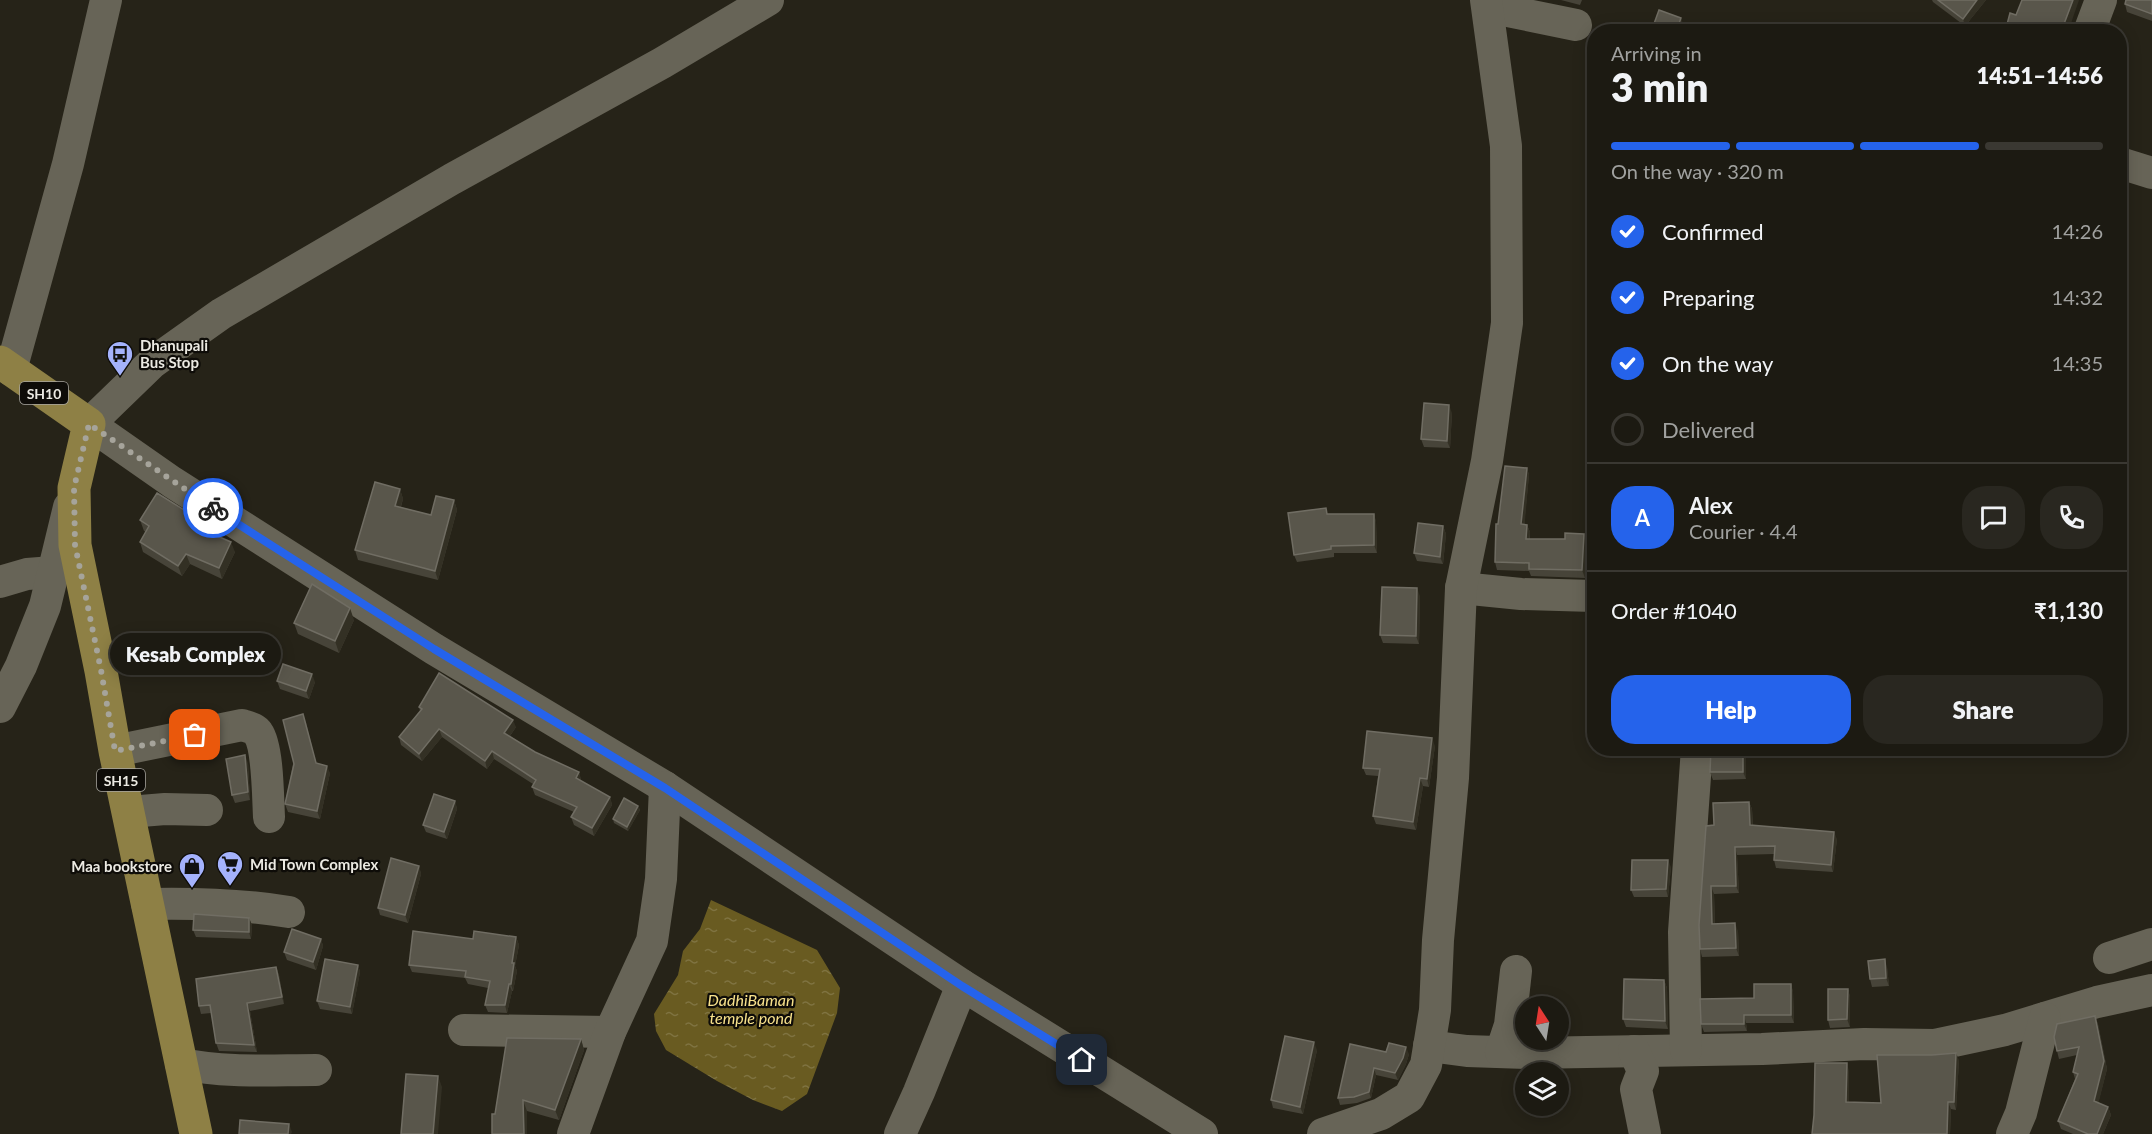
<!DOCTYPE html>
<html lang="en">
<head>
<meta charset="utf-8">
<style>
	body { margin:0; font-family:Lato,sans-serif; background:#292720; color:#f1f3f6; height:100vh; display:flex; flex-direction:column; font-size:22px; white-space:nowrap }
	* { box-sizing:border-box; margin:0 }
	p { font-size:20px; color:#a0a19f }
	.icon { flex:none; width:33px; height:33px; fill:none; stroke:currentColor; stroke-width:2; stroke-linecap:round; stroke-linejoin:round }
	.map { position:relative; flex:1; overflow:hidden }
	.panel { position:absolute; left:1587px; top:24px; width:540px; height:732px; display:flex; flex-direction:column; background:#1c1a12; border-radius:24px; box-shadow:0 3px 15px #0003,0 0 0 2px #3a3832 }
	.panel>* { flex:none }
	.needle { width:39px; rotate:348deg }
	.buttons { position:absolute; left:1515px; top:996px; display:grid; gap:12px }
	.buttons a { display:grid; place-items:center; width:54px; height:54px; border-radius:50%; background:#1c1a12; box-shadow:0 3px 15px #0003,0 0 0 2px #3a3832; font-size:30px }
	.pin { position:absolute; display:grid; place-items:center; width:51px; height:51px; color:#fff; margin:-26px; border-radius:12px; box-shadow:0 3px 9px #0006 }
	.courier { position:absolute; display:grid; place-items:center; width:60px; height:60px; margin:-30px; border:4px solid #2563eb; border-radius:50%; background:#fff; color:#222; box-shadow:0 2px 8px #0007 }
	.bubble { position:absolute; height:42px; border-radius:21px; background:#1c1a12; box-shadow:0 3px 15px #0003,0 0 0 2px #3a3832; font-size:20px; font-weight:800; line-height:42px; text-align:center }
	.overview em { font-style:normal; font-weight:800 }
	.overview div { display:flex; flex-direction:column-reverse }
	.overview { display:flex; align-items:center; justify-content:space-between; height:102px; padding:0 24px }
	h1 { font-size:39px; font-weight:800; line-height:45px }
	.bar { display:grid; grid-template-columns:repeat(4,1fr); gap:9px 6px; align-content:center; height:72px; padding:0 24px }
	.bar i { height:8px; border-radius:4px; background:#3a3832 }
	.bar .active { background:#2563eb }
	.bar p { grid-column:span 4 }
	.line { display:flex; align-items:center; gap:15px; padding:0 24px; border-top:2px solid #3a3832 }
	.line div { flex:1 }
	.round { display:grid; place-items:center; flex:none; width:63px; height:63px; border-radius:24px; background:#292720 }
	ol { padding:0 24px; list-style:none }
	li { display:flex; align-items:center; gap:18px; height:66px }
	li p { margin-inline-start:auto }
	li .icon { padding:6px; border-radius:50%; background:#2563eb; color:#fff; stroke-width:4 }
	li:last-child { color:#a0a19f }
	li i { width:33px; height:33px; border:3px solid #3a3832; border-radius:50% }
	.action { display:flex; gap:12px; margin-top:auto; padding:12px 24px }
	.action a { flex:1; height:69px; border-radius:24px; background:#2563eb; color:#fff; font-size:24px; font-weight:800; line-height:69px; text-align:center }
	.action a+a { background:#292720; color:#f1f3f6 }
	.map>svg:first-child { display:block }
</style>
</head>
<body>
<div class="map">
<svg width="2152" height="1134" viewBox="0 0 2152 1134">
	<defs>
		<pattern id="water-ripples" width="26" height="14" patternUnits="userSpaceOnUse" patternTransform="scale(1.5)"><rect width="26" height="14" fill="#695b21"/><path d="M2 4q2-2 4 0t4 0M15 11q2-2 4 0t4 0" fill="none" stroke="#7f7341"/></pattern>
	</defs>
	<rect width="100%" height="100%" fill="#262318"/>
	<path fill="url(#water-ripples)" d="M711 900 817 950 840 988 837 1013 807 1094 782 1111 753 1100 717 1081 666 1050 656 1031 654 1014 678 975 683 951 700 929Z"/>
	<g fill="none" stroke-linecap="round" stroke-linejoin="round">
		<g stroke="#676457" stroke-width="32">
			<path d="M768 0 662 63 452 179 221 314 152 363 89 424 172 482 434 649 665 787 962 985 1202 1134"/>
			<path d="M1488 7 1576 25"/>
			<path d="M2089 32 2101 0"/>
			<path d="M2120 163 2152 173"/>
			<path d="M11 370 68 164 106 0"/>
			<path d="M0 582 27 574 53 572"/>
			<path d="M1461 588 1521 594 1594 596"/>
			<path d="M0 707 21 666 45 606 69 507"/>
			<path d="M115 751 242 725C248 727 255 728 258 733 268 747 268 799 269 817"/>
			<path d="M129 812 165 809 207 810"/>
			<path d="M147 904C195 903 241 904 289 912"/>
			<path d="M2109 958 2152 944"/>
			<path d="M464 1030 610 1032"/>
			<path d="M1429 1046 1467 1051 1529 1053 1762 1049 1864 1044 1935 1045 2005 1030 2097 1002 2152 990"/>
			<path d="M1686 1050 1684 932 1697 748"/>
			<path d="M1634 1051 1643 1071 1636 1089 1645 1134"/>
			<path d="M1501 1052 1510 1025 1516 971"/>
			<path d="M181 1064C227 1073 269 1070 316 1070"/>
			<path d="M573 1134 610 1032 652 941 661 879 665 787"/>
			<path d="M900 1134 919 1092 962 985"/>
			<path d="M1323 1134 1381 1114 1409 1097 1426 1065 1435 1010 1438 940 1453 778 1461 588 1487 461 1507 323 1506 146 1486 0"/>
			<path d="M2012 1134 2021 1113 2045 1018"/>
		</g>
		<path stroke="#8e8045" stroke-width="33" d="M0 362 89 424 74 488 75 545 101 671 115 751 196 1134"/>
	</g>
	<g fill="#474439">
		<path d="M1561 0H1582L1580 5Z"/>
		<path d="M1932 0H1986L1965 26 1933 2Z"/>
		<path d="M2152 0V21L2127 12 2125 4Z"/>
		<path d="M1452 413 1450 448 1424 447 1421 439Z"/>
		<path d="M1527 468 1529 475 1524 525H1527L1530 532V539L1587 541 1585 578 1531 576 1529 571 1497 570 1495 562 1498 524Z"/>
		<path d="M400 489 403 499 401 507 431 515 454 500 457 510 438 580 358 560 355 550Z"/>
		<path d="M1328 514H1374L1376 522 1377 553H1334V557L1297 562 1294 555Z"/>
		<path d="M140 520 205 523 208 532 235 552 222 579 190 564 182 576 143 552 140 542 146 532 144 531Z"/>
		<path d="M1443 526 1446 534 1443 564 1417 561 1414 553Z"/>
		<path d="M1420 596 1419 644 1383 643 1380 635Z"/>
		<path d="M354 620 339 653 298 634 294 623Z"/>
		<path d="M277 681 315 682 309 699 280 689Z"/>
		<path d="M419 707 516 727 510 736 535 752 579 772 581 780V781L610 797 612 805 594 836 574 825 571 817 574 812 535 795 532 787 533 784 494 759 487 769 442 737 422 761 401 745 399 737 420 711Z"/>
		<path d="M303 714 316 763 330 773 320 819 288 812 285 804Z"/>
		<path d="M1435 746 1429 787 1423 786 1416 830 1376 824 1373 816 1378 776 1366 775 1363 768Z"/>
		<path d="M1711 748H1746V779L1713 780 1710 772Z"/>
		<path d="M248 763 250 800 235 803 232 795Z"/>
		<path d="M455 801 457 809 447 839 426 832 423 825Z"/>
		<path d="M1749 802 1752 809 1753 825 1837 839 1833 872 1776 868 1774 860V854L1737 855 1739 893 1714 894 1715 924 1738 931 1739 956 1702 957 1700 949 1714 825Z"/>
		<path d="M638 806 640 810 628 831 614 823 613 819Z"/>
		<path d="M419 866 421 874 408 923 380 915 378 908Z"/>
		<path d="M1671 867 1668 897H1634L1631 890Z"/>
		<path d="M249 918 252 925 251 939 196 937 193 930Z"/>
		<path d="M516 937 519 945 515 966 517 971 513 991H512L507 1013 488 1012 485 1005 488 988 468 984 465 978 412 972 409 965 473 939Z"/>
		<path d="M321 939 323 946 316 970 287 960 284 952Z"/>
		<path d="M358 965 360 972 352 1014 320 1009 317 1001Z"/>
		<path d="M276 967 279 975 284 1004 250 1011 257 1052 219 1051 216 1043 211 1013 201 1014 199 1006Z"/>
		<path d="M1887 967 1889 986 1872 987 1870 979Z"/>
		<path d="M1664 980 1667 988 1668 1029 1626 1027 1623 1019Z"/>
		<path d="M1791 984 1793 992 1794 1023H1746L1747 1031 1704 1032 1701 1024 1754 998Z"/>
		<path d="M1848 989 1850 997V1027L1830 1028 1828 1020Z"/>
		<path d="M2095 1016 2098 1024 2107 1069 2098 1103 2108 1107 2111 1115 2103 1134H2073L2061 1129 2058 1121 2075 1079 2073 1072 2077 1055 2059 1059 2057 1051Z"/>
		<path d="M581 1039 584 1050 559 1120 527 1111V1134H492L495 1114Z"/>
		<path d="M1317 1050 1303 1114 1273 1108 1271 1100Z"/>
		<path d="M1386 1052 1409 1054 1406 1064 1398 1080 1376 1075 1371 1098 1357 1103 1340 1105 1338 1098Z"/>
		<path d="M1959 1060 1956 1110 1951 1109 1950 1134H1812L1849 1071V1102L1881 1103Z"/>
	</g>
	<g fill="#333024">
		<path d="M1977 0H1986L1965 26 1963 19Z"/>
		<path d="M2073 0H2079L2068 32H2061Z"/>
		<path d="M1681 18 1685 29 1684 32H1676Z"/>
		<path d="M1449 405 1452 413 1450 448 1447 441Z"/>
		<path d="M1527 468 1529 475 1524 532 1521 524Z"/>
		<path d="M400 489 403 499 398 515 395 506Z"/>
		<path d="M454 500 457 510 438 580 435 571Z"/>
		<path d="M1374 514 1376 522 1377 553 1374 545Z"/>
		<path d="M205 523 209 534 201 529Z"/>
		<path d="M1527 525 1530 532 1529 547 1526 539Z"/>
		<path d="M1443 526 1446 534 1443 564 1440 557Z"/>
		<path d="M1584 534 1587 541 1585 578 1582 570Z"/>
		<path d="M231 542 235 552 222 579 219 568Z"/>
		<path d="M186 554 190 564 182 576 178 566Z"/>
		<path d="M1417 588 1420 596 1419 644 1416 636Z"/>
		<path d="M350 608 354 620 339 653 335 641Z"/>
		<path d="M312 674 315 682 309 699 306 691Z"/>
		<path d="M303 714 306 722 318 771 316 763Z"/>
		<path d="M513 720 516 727 507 740 504 733Z"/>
		<path d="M439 729 442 737 422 761 419 754Z"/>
		<path d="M1432 738 1435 746 1429 787 1427 779Z"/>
		<path d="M1743 748H1746V779L1743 772Z"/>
		<path d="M492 751 494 759 487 769 485 761Z"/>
		<path d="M245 755 248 763 250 800 248 792Z"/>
		<path d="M327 766 330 773 320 819 317 811Z"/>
		<path d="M579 772 581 780 579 786 576 778Z"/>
		<path d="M1420 778 1423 786 1416 830 1413 822Z"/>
		<path d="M610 797 612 805 594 836 592 828Z"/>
		<path d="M455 801 457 809 447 839 444 832Z"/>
		<path d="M1749 802 1752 809 1753 832 1750 825Z"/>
		<path d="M638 806 640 810 628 831 627 827Z"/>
		<path d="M1834 832 1837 839 1833 872 1831 865Z"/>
		<path d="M1735 847 1737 855 1739 893 1736 886Z"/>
		<path d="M1668 860 1671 867 1668 897 1666 889Z"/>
		<path d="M419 866 421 874 408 923 405 915Z"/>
		<path d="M1711 886 1714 894 1715 932 1712 924Z"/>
		<path d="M249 918 252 925 251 939 249 932Z"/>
		<path d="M1735 923 1738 931 1739 956 1736 948Z"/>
		<path d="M516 937 519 945 515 966 517 971 513 991 511 984 512 963Z"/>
		<path d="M321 939 323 946 316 970 313 962Z"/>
		<path d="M1885 959 1887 967 1889 986 1886 978Z"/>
		<path d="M358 965 360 972 352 1014 350 1007Z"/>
		<path d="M276 967 279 975 284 1004 282 997Z"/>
		<path d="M1664 980 1667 988 1668 1029 1665 1021Z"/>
		<path d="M509 984 512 991 507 1013 505 1005Z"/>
		<path d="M1791 984 1793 992 1794 1023 1791 1015Z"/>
		<path d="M1848 989 1850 997V1027L1847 1019Z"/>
		<path d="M247 1003 250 1011 257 1052 254 1045Z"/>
		<path d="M1744 1015 1746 1023 1747 1031 1744 1024Z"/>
		<path d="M2095 1016 2098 1024 2107 1069 2097 1109 2094 1101Z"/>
		<path d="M581 1039 584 1050 559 1120 555 1110Z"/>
		<path d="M1314 1042 1317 1050 1303 1114 1300 1107Z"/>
		<path d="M1406 1047 1409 1054 1406 1064 1398 1080 1395 1073Z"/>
		<path d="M1956 1053 1959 1060 1956 1110 1954 1102Z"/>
		<path d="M1847 1063 1849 1071V1110L1846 1102Z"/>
		<path d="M1374 1068 1376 1075 1371 1098 1369 1092Z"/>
		<path d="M438 1076 442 1087 438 1134H433Z"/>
		<path d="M523 1100 527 1111V1134H524Z"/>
		<path d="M1948 1102 1951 1109 1950 1134H1947Z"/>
		<path d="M2108 1107 2111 1115 2103 1134H2097Z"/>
		<path d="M289 1124 292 1132 291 1134H288Z"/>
	</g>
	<g fill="#59564b" stroke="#706d63" stroke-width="1.5">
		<path d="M1938 0H1977L1963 19Z"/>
		<path d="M2022 0H2073L2061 32H2005L2010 13 2016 15Z"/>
		<path d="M2126 0H2152V14L2125 4Z"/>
		<path d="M1659 10 1681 18 1676 32H1651Z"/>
		<path d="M1424 403 1449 405 1447 441 1421 439Z"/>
		<path d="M1505 466 1527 468 1521 524 1527 525 1526 539H1565V533L1584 534 1582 570 1529 569V563L1495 562 1496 524H1498Z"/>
		<path d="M1591 468H1594V496Z"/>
		<path d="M375 482 400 489 395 506 431 515 436 496 454 500 435 571 355 550Z"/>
		<path d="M157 493 205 523 201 529 231 542 219 568 186 554 178 566 140 542 149 526 140 520Z"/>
		<path d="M1326 508 1327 514H1374V545L1331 546V549L1294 555 1288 513Z"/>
		<path d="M1418 523 1443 526 1440 557 1414 553Z"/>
		<path d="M312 584 350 608 335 641 294 623Z"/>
		<path d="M1382 587 1417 588 1416 636 1380 635Z"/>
		<path d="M283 664 312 674 306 691 277 681Z"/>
		<path d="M439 673 513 720 504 733 535 752 579 772 576 778 610 797 592 828 571 817 577 807 532 787 536 780 492 751 485 761 439 729 419 754 399 737 422 709 419 707Z"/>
		<path d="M303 714 316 763 327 766 317 811 285 804 294 764 283 720Z"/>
		<path d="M1367 731 1432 738 1427 779 1420 778 1413 822 1373 816 1380 769 1363 768Z"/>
		<path d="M1711 748H1743V772H1710Z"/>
		<path d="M245 755 248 792 232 795 226 759Z"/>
		<path d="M434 794 455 801 444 832 423 825Z"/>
		<path d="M624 798 638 806 627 827 613 819Z"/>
		<path d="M1749 802 1750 825 1834 832 1831 865 1774 860 1775 846 1735 847 1736 886H1711L1712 924 1735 923 1736 948 1700 949 1699 925 1706 826 1714 825 1713 803Z"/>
		<path d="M391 858 419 866 405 915 378 908Z"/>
		<path d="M1632 860H1668L1666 889 1631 890Z"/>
		<path d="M194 914 249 918V932L193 930Z"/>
		<path d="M292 929 321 939 313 962 284 952Z"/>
		<path d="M413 931 473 939 474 931 516 937 512 963H514L511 984H509L505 1005H485L490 981 465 977 466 971 409 965Z"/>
		<path d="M325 959 358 965 350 1007 317 1001Z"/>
		<path d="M1885 959 1886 978 1870 979 1868 961Z"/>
		<path d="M276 967 282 997 247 1003 254 1045 216 1043 210 1005 199 1006 196 979Z"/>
		<path d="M1624 979 1664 980 1665 1021 1623 1019Z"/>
		<path d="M1754 984H1791V1015H1744V1024H1701L1700 999 1754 998Z"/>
		<path d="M1828 989H1848L1847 1019 1828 1020Z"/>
		<path d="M2095 1016 2104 1061 2094 1101 2108 1107 2097 1134H2088L2058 1121 2078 1074 2073 1072 2079 1047 2057 1051 2054 1037 2057 1024Z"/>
		<path d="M1285 1036 1314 1042 1300 1107 1271 1100Z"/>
		<path d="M507 1038 581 1039 555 1110 523 1100 524 1134H492V1114H495Z"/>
		<path d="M1389 1043 1406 1047 1403 1058 1395 1073 1374 1068 1369 1092 1354 1097 1338 1098 1350 1044 1386 1052Z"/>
		<path d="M1956 1053 1954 1102H1948L1947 1134H1812L1814 1115 1815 1063H1847L1846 1102 1881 1103 1877 1055H1932Z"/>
		<path d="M406 1074 438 1076 433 1134H401Z"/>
		<path d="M240 1120 289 1124 288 1134H239Z"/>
	</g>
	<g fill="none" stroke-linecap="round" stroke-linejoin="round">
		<path stroke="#a6a49b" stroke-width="6" stroke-dasharray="0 10.8" d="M195 735 115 751 101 670 75 545 74 488 89 424 213 508"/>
		<path stroke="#2563eb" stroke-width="8" d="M213 508 434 649 665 788 962 986 1082 1060"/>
	</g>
	<defs>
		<g id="bus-pin" transform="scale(1.35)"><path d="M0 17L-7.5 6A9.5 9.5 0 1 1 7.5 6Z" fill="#a4b2fc" stroke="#0e0c08"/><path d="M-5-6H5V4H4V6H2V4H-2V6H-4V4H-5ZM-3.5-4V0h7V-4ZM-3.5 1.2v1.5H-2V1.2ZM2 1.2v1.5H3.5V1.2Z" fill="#111"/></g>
		<g id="supermarket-pin" transform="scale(1.35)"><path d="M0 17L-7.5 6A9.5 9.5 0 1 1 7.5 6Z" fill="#a4b2fc" stroke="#0e0c08"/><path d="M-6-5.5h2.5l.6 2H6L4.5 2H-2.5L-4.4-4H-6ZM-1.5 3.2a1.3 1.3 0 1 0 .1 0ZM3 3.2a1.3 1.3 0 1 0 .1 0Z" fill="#111"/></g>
		<g id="shop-pin" transform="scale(1.35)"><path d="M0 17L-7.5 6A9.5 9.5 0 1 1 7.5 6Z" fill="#a4b2fc" stroke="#0e0c08"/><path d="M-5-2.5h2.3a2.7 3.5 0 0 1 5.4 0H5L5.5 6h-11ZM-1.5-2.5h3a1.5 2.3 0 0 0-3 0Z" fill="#111"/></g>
	</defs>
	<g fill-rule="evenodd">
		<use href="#bus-pin" x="120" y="354"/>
		<use href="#supermarket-pin" x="230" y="864"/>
		<use href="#shop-pin" x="192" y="866"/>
	</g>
	<g text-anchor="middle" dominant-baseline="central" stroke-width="4.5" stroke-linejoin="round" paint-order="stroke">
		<g fill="#0e0c08" stroke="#a9a7a1" stroke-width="1.5">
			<rect x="20" y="382" width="48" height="22" rx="4.5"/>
			<rect x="97" y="769" width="48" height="22" rx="4.5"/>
		</g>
		<g font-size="14" font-weight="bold" fill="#ebe9e2">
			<text x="44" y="393">SH10</text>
			<text x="121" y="780">SH15</text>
		</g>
		<g font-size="15" font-weight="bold" fill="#ebe9e2" stroke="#0e0c08" text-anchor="start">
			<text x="140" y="345">Dhanupali<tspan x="140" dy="17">Bus Stop</tspan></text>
			<text x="250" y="864">Mid Town Complex</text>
			<text x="172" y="866" text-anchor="end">Maa bookstore</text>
		</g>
		<g font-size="16" font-style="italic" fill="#f8e28c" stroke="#0e0c08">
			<text x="751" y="999">DadhiBaman<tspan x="751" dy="18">temple pond</tspan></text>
		</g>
	</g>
</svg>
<div class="buttons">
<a><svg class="needle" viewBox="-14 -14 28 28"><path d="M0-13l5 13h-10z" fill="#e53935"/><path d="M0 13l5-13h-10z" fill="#a0a19f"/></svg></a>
<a><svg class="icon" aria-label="layers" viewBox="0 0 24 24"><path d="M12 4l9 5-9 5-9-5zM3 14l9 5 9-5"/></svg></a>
</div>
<div class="pin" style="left:195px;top:735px;background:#ea580c"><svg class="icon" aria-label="bag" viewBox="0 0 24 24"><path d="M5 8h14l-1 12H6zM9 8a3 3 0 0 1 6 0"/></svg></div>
<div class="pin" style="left:1082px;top:1060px;background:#1f2937"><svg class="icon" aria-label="home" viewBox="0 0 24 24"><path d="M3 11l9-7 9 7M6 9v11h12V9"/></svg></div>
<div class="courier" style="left:213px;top:508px"><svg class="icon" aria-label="bike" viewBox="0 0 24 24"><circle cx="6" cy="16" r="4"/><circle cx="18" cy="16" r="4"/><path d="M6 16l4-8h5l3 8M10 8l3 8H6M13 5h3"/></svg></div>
<div class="bubble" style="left:110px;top:633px;width:171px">Kesab Complex</div>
<section class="panel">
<div class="overview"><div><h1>3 min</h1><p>Arriving in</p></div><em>14:51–14:56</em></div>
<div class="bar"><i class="active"></i><i class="active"></i><i class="active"></i><i></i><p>On the way · 320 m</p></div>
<ol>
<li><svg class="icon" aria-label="check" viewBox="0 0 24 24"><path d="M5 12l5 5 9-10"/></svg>Confirmed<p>14:26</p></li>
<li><svg class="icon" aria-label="check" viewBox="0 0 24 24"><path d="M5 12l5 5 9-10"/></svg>Preparing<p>14:32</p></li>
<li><svg class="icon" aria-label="check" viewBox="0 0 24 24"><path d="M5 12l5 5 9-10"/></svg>On the way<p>14:35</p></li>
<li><i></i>Delivered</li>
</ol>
<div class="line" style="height:108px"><b class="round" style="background:#2563eb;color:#fff">A</b><div><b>Alex</b><p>Courier · 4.4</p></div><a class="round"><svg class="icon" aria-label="chat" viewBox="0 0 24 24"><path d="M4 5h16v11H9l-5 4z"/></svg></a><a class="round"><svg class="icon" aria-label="phone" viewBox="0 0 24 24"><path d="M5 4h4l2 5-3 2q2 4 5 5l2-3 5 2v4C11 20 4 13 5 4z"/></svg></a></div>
<div class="line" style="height:78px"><div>Order #1040</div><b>₹1,130</b></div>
<div class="action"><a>Help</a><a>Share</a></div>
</section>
</div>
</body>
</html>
